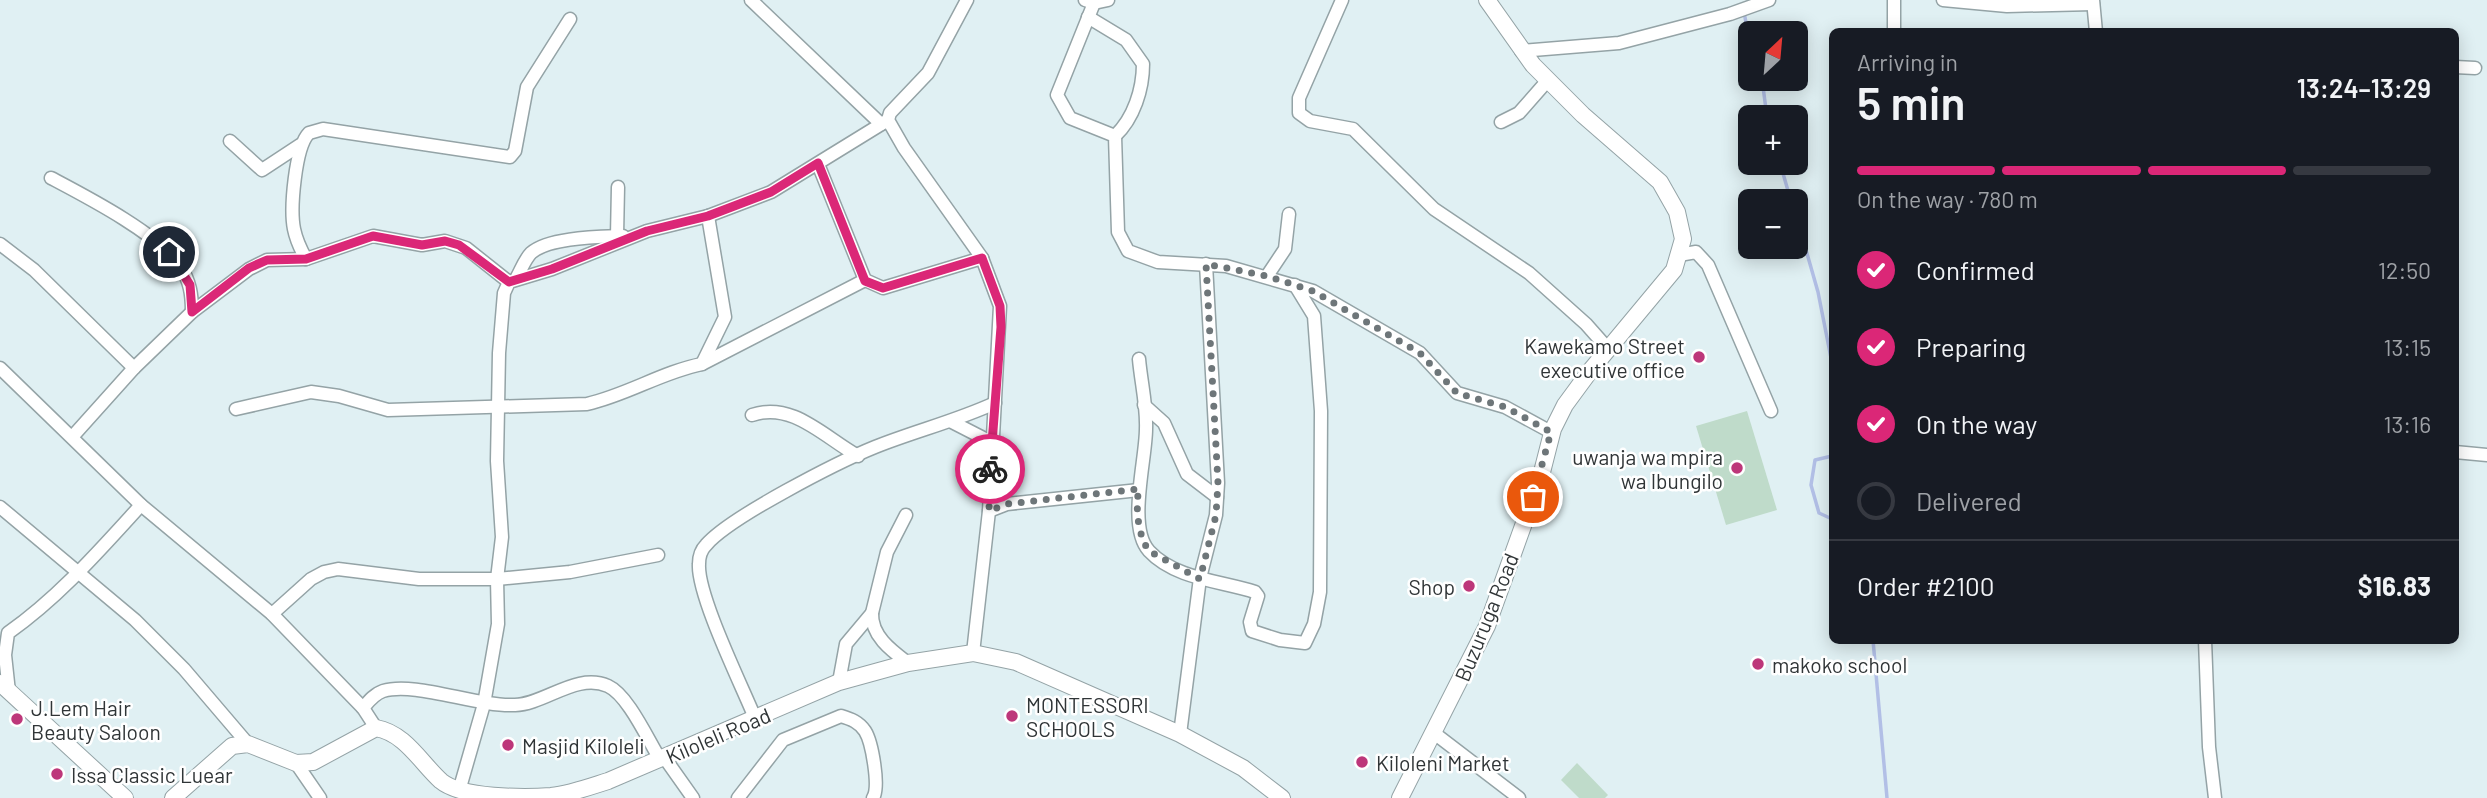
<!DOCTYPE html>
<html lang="en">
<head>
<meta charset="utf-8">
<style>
	body { margin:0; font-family:Barlow,sans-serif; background:#20242c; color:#f1f3f6; height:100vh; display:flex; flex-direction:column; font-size:26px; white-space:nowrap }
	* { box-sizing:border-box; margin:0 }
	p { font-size:23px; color:#9ea1a6 }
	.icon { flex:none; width:38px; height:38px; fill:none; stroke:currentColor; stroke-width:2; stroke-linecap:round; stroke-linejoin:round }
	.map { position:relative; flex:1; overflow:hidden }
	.side { position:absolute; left:1829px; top:28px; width:630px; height:616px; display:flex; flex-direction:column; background:#171b24; border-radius:10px; box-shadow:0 4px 18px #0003 }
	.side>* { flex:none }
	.needle { width:46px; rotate:26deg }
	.buttons { position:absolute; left:1738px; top:21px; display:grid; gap:14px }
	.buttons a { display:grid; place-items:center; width:70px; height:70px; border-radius:10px; background:#171b24; box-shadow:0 4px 18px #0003; font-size:35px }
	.pin { position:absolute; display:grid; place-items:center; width:60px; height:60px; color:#fff; margin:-30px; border:4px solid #fff; border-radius:50%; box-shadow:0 2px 7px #0007 }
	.courier { position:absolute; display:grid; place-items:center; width:70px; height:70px; margin:-35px; border:5px solid #db2777; border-radius:50%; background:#fff; color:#222; box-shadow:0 2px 9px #0007 }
	.summary em { font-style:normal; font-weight:600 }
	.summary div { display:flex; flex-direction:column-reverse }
	.summary { display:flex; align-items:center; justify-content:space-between; height:119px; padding:0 28px }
	h1 { font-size:46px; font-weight:600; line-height:52px }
	.bar { display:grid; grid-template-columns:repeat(4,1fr); gap:10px 7px; align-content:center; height:84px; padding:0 28px }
	.bar i { height:9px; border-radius:5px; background:#363941 }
	.bar .current { background:#db2777 }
	.bar p { grid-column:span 4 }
	.line { display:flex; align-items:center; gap:18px; padding:0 28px; border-top:2px solid #363941 }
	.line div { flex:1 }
	ol { padding:0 28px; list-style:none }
	li { display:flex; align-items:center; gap:21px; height:77px }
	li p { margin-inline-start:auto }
	li .icon { padding:7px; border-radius:50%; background:#db2777; color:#fff; stroke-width:4 }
	li:last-child { color:#9ea1a6 }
	li i { width:38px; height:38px; border:4px solid #363941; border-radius:50% }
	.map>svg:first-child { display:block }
</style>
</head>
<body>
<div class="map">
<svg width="2487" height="798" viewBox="0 0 2487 798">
	<rect width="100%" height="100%" fill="#e0f0f3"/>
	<g fill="#bfdbca">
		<path d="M1747 411 1777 510 1726 525 1696 426Z"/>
		<path d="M1577 763 1608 795 1605 798H1579L1561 780Z"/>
	</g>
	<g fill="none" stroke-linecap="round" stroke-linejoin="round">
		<g stroke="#b2bfe6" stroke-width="3.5">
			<path d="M1744 12 1750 44"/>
			<path d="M1762 79 1767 117"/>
			<path d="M1780 163 1791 201"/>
			<path d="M1796 215 1818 292 1832 363"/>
			<path d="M1832 456 1815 460 1811 485 1819 513 1832 519"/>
			<path d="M1873 640 1887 798"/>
		</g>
		<g stroke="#94a3a6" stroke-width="15">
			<g id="minor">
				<path d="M751 0 881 124"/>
				<path d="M967 0 928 73 890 113 888 120 904 148 982 258 1000 306 989 511 973 653"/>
				<path d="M1085 0 1094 3 1108 0"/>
				<path d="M1342 0 1299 98V113L1310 121 1353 129 1434 209 1529 273 1586 324 1609 350"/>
				<path d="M1894 0V32"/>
				<path d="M1943 0 2007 6 2093 4"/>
				<path d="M2093 0 2096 32"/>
				<path d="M1094 3 1057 95 1070 118 1115 136 1118 232 1128 251 1158 262 1226 266 1313 291 1420 353 1457 393 1505 407 1551 432"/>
				<path d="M1088 17 1126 40 1143 64C1143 89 1134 118 1115 136"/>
				<path d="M1521 51 1619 43 1730 14 1769 0"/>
				<path d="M2455 67 2475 68"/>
				<path d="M1501 122 1519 113 1548 80"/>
				<path d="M230 141 262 170 300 145"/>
				<path d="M818 164 865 280 883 288 982 258"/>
				<path d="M51 178C85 196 159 234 180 266 190 281 192 294 192 312"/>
				<path d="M617 236 618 187"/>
				<path d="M0 244 34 270 134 368"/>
				<path d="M1679 255 1696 252 1708 265 1771 411"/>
				<path d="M306 259C301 250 296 239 294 229 290 209 295 147 309 133L323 129 510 157 515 151 527 87 570 19"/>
				<path d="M1267 276 1285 249 1289 214"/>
				<path d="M517 277C521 270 525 259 531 253 549 237 600 237 623 236"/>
				<path d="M1139 359C1141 382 1147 406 1146 429 1146 460 1127 527 1149 551 1175 579 1221 581 1255 592L1258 596 1250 622 1252 631 1280 640 1305 643 1314 624 1320 592 1321 411 1314 316 1295 285"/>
				<path d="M702 364 725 317 708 216"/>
				<path d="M0 368 141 505 272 614 363 708 376 728"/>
				<path d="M1144 405 1164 423 1187 474 1217 497"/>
				<path d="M236 409 311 392 339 396 388 410 587 404C627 395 662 372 702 364L865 280"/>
				<path d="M752 415C792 401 824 437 858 456"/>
				<path d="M952 422 991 442"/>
				<path d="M73 436 134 368 192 312 249 269 267 260 306 259 373 236 422 245 445 241 466 248 509 282"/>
				<path d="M2455 452 2487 455"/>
				<path d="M0 507 135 620 184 669 248 744"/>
				<path d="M989 511 1007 504 1139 490"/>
				<path d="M872 613C871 636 892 651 908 663"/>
				<path d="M272 614 311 579 324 572 338 569 419 579H497L570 572 658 555"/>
				<path d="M2205 640 2209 747 2215 798"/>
				<path d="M839 682 846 644 872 613 887 552 906 515"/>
				<path d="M9 692 5 655 8 633C59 597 99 551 141 505"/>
				<path d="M363 708C368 702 374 694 383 691 415 681 477 707 515 705 545 704 577 672 608 686 628 695 648 740 660 759"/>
				<path d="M755 718C742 686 697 595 699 564 699 557 701 550 706 545 730 517 838 462 875 447 915 431 956 421 995 403"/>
				<path d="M1434 733 1519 798"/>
				<path d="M1180 734 1200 578 1216 515 1218 483 1206 264"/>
				<path d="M664 757 693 798"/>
				<path d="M296 763 320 798"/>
				<path d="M459 791 484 704 498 624 497 579 502 537 497 461 499 353 504 293 509 282 552 269 647 231 708 216 771 192 888 120"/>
				<path d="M738 798 783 740 841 716C851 719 859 722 865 731 872 742 880 787 873 798"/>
			</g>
		</g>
		<g stroke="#94a3a6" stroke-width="18">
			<g id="major">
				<path d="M0 683 125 798"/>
				<path d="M173 798 232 746 248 744 296 763 313 762 376 728C405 733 421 763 441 781 461 798 524 798 551 796 570 794 589 787 608 781L839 682 908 663 973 653 1016 662 1180 734 1243 768 1282 798"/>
				<path d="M1400 798 1487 626 1541 476 1553 429 1565 405 1590 371 1674 270 1683 239 1677 212 1660 182 1583 115 1533 65 1487 0"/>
			</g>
		</g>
		<use href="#minor" stroke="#fff" stroke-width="12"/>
		<use href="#major" stroke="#fff" stroke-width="16"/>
	</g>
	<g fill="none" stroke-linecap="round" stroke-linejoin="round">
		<path stroke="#6e7679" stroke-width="7" stroke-dasharray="0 12.6" d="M990 469 989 511 1007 504 1139 489C1135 507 1138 536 1149 551L1200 579 1216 515 1218 483 1206 264 1267 276 1313 291 1420 353 1457 393 1505 407 1551 432 1533 497"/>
		<path stroke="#db2777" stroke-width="9" d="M169 252 190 285 192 312 249 268 267 260 306 259 373 236 422 245 445 241 459 245 509 282 552 269 647 231 708 216 771 192 818 163 865 281 883 288 982 258 1000 306 1001 327 990 469"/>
	</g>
	<g fill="#bd377a" stroke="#fff" stroke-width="2.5">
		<circle cx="1699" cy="357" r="7"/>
		<circle cx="1737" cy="468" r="7"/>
		<circle cx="1469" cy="586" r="7"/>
		<circle cx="1758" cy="664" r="7"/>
		<circle cx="1012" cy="716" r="7"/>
		<circle cx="17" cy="719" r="7"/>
		<circle cx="508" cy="745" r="7"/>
		<circle cx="1362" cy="762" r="7"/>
		<circle cx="57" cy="774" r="7"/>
	</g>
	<g text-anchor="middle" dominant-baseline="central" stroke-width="5" stroke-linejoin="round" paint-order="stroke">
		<g font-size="21" fill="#303537" stroke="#fff" text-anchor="start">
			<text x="1685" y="345" text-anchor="end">Kawekamo Street<tspan x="1685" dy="24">executive office</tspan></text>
			<text x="1723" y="456" text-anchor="end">uwanja wa mpira<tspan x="1723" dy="24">wa Ibungilo</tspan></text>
			<text x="1455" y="586" text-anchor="end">Shop</text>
			<text x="1772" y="664">makoko school</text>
			<text x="1026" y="704">MONTESSORI<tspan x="1026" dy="24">SCHOOLS</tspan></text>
			<text x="31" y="707">J.Lem Hair<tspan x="31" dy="24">Beauty Saloon</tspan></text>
			<text x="522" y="745">Masjid Kiloleli</text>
			<text x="1376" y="762">Kiloleni Market</text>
			<text x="71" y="774">Issa Classic Luear</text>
		</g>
		<g font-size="21" fill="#303537" stroke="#fff">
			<text transform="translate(1486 617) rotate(-68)">Buzuruga Road</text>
			<text transform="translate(718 735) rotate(-23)">Kiloleli Road</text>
		</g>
	</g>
</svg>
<div class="buttons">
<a><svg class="needle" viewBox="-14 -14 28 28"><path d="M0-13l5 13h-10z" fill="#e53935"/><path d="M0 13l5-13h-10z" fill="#9ea1a6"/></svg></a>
<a>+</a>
<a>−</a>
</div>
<div class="pin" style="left:1533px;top:497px;background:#ea580c"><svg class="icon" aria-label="bag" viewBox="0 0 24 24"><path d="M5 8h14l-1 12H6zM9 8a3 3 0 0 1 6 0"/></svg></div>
<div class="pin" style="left:169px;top:252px;background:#1f2937"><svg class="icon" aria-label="home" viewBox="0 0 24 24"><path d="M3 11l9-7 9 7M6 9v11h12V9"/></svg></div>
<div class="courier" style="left:990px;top:469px"><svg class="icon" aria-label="bike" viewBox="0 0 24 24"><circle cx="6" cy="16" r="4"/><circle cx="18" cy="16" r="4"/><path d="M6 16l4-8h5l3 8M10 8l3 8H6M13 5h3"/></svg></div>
<section class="side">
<div class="summary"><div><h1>5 min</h1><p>Arriving in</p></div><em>13:24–13:29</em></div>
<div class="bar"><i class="current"></i><i class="current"></i><i class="current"></i><i></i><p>On the way · 780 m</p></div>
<ol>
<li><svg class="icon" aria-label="check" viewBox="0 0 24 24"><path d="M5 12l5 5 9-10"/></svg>Confirmed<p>12:50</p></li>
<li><svg class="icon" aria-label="check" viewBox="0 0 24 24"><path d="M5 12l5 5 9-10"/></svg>Preparing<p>13:15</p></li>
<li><svg class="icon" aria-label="check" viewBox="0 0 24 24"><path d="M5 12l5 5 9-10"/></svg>On the way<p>13:16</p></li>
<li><i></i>Delivered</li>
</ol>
<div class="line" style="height:91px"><div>Order #2100</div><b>$16.83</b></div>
</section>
</div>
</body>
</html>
